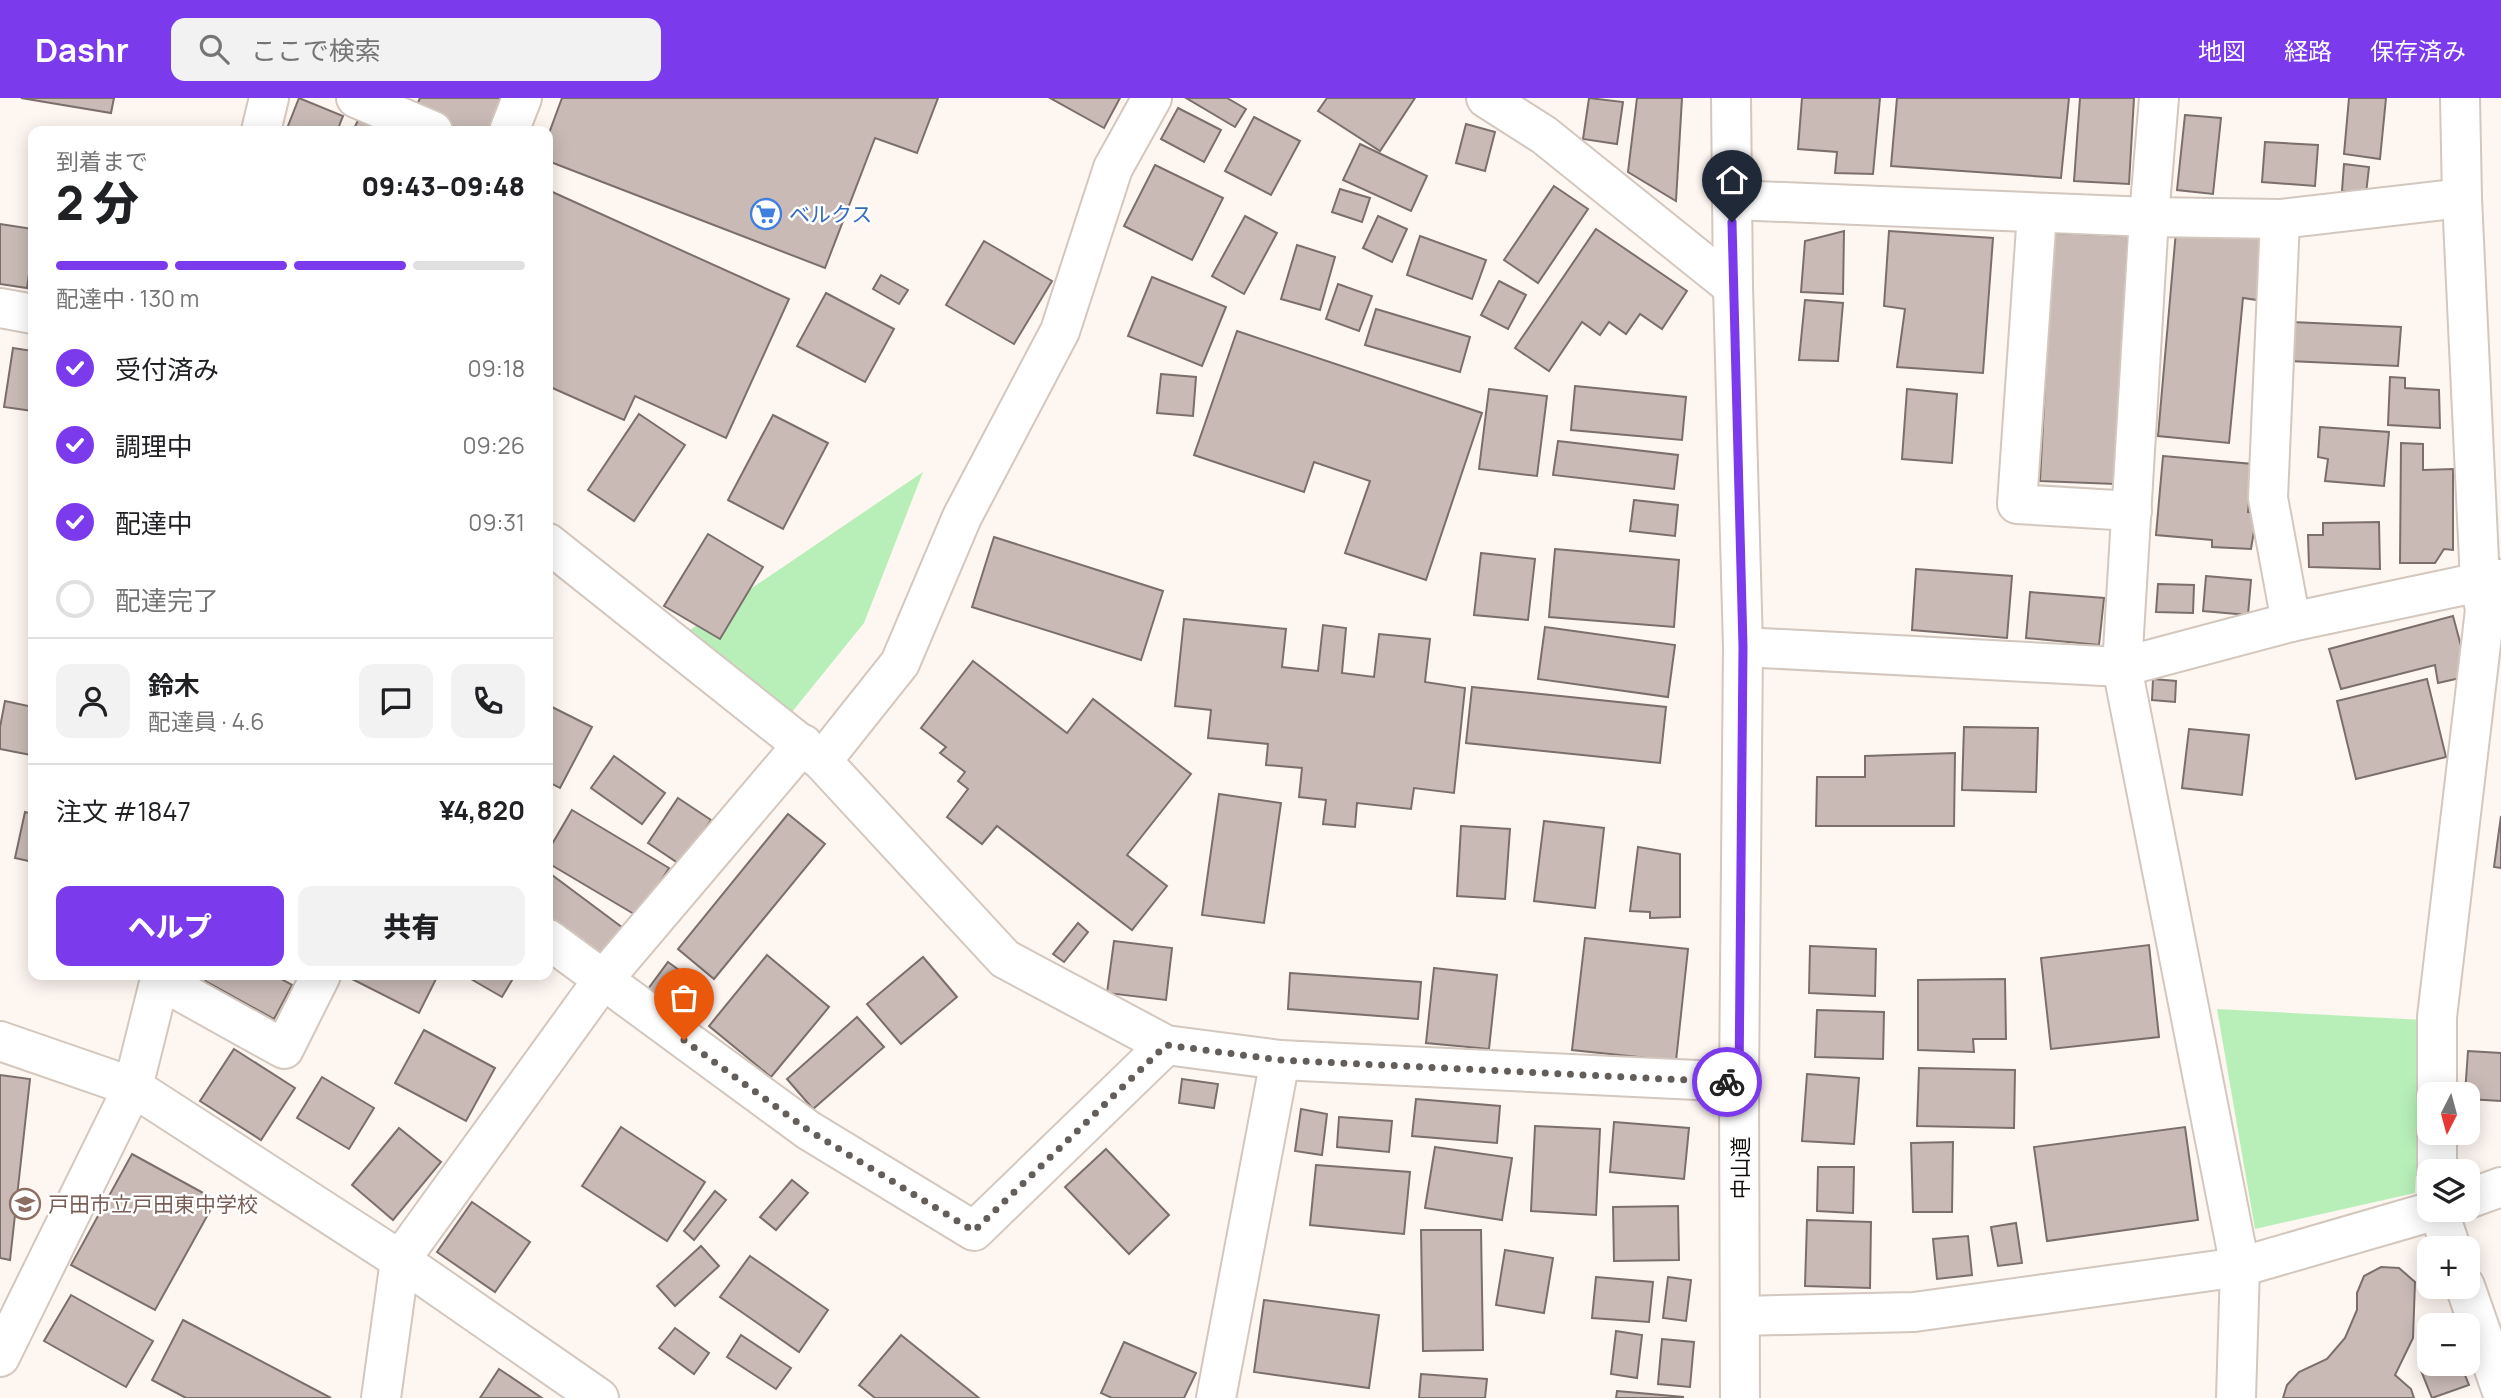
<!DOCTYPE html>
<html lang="ja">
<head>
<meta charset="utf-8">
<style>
	body { margin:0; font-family:Manrope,"Noto Sans JP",sans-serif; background:#f2f2f2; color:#202124; height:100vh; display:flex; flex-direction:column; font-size:26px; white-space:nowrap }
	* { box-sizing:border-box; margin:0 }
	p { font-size:23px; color:#757577 }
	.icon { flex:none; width:38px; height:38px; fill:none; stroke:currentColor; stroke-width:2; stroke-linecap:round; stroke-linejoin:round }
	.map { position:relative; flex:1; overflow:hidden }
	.panel { position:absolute; left:28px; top:28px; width:525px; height:854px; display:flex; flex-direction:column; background:#fff; border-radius:14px; box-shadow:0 4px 18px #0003 }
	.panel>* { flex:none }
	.needle { width:46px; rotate:186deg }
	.tools { position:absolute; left:2417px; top:984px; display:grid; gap:14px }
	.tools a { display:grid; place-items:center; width:63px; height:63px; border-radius:14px; background:#fff; box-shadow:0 4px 18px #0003; font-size:35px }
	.pin { position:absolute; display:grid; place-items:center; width:60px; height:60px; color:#fff; margin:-72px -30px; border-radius:50% 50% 50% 0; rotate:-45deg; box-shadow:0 0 7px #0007 }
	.pin .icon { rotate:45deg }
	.courier { position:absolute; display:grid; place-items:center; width:70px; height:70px; margin:-35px; border:5px solid #7c3aed; border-radius:50%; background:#fff; color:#222; box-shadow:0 2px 9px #0007 }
	.summary em { font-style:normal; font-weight:800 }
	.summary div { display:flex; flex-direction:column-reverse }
	.summary { display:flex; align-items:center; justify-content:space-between; height:119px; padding:0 28px }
	h1 { font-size:46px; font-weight:800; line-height:52px }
	.bar { display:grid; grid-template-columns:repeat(4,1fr); gap:10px 7px; align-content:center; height:84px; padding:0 28px }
	.bar i { height:9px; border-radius:5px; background:#e0e0e0 }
	.bar .on { background:#7c3aed }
	.bar p { grid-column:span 4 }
	.line { display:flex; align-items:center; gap:18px; padding:0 28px; border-top:2px solid #e0e0e0 }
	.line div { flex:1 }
	.round { display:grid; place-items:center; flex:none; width:74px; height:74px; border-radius:14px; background:#f2f2f2 }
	ol { padding:0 28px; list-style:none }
	li { display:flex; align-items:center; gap:21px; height:77px }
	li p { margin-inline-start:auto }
	li .icon { padding:7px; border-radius:50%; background:#7c3aed; color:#fff; stroke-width:4 }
	li:last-child { color:#757577 }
	li i { width:38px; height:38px; border:4px solid #e0e0e0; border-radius:50% }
	.action { display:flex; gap:14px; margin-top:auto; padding:14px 28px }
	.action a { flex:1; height:80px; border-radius:14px; background:#7c3aed; color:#fff; font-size:28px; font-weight:800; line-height:80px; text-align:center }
	.action a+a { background:#f2f2f2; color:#202124 }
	header { display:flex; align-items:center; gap:42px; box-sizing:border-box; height:98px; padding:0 35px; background:#7c3aed; color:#fff }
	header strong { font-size:33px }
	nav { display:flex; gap:38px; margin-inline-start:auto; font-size:24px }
	.search { width:490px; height:63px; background:#f2f2f2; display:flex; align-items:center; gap:18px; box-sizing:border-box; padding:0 24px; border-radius:14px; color:#757577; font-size:26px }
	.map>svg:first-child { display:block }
</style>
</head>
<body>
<header>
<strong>Dashr</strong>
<div class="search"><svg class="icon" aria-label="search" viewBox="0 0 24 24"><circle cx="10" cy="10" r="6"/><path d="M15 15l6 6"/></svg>ここで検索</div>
<nav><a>地図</a><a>経路</a><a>保存済み</a></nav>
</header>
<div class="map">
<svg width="2501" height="1300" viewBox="0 0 2501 1300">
	<rect width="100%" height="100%" fill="#fef6f1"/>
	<g fill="#b8efb8">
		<path d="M923 374 864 525 792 614 690 532Z"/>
		<path d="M2217 911 2424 922 2415 1095 2255 1131Z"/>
	</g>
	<g fill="#c9bab6" stroke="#7c6f6b" stroke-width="2">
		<path d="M21 0H114L111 15Z"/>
		<path d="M299 0 343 18 337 33H286Z"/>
		<path d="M420 0H505L489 33H462L415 11Z"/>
		<path d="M562 0H938L917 55 875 40 825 170 548 63V38Z"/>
		<path d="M1050 0H1120L1104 30Z"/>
		<path d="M1186 0H1227L1246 11 1235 29Z"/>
		<path d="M1327 0H1415L1380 53 1318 13Z"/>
		<path d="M1589 0 1623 4 1617 46 1583 41Z"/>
		<path d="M1637 0H1682L1676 103 1628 74Z"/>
		<path d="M1802 0H1880L1873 76 1835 75 1837 54 1798 51Z"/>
		<path d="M1897 0H2069L2061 80 1891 68Z"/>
		<path d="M2080 0H2134L2129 86 2074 83Z"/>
		<path d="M2349 0H2386L2380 61 2344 56Z"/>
		<path d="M1178 10 1221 32 1204 64 1161 41Z"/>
		<path d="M2185 17 2221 20 2213 96 2177 92Z"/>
		<path d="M1254 19 1300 43 1271 97 1225 73Z"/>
		<path d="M358 22 384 33H353Z"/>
		<path d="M1466 26 1495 34 1485 73 1456 65Z"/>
		<path d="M2265 44 2318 47 2315 88 2262 84Z"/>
		<path d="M1360 46 1427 78 1411 113 1343 82Z"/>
		<path d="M2344 66 2369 69 2366 96 2342 93Z"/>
		<path d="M1155 67 1223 100 1192 162 1124 128Z"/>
		<path d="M1554 88 1588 111 1538 185 1504 162Z"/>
		<path d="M1340 91 1370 100 1362 124 1332 114Z"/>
		<path d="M548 92 789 201 726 340 635 298 624 322 548 288Z"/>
		<path d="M1245 118 1277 135 1244 196 1212 178Z"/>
		<path d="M1378 118 1407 131 1392 164 1363 150Z"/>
		<path d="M0 126 33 131V149L27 190 0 186Z"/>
		<path d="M1596 131 1687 193 1662 231 1640 216 1626 236 1609 224 1600 237 1582 224 1549 273 1515 250Z"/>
		<path d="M1844 133 1843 196 1801 194 1805 143Z"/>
		<path d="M1889 133 1993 140 1983 275 1897 269 1905 211 1884 208Z"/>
		<path d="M2176 133 2261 140 2257 202 2243 200 2229 345 2158 338Z"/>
		<path d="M2053 135 2128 138 2115 386 2040 383Z"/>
		<path d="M1420 138 1486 162 1472 201 1407 177Z"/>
		<path d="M984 143 1052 183 1014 246 946 207Z"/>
		<path d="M1297 147 1335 159 1320 212 1281 201Z"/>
		<path d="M881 177 908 192 899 206 873 191Z"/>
		<path d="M1152 179 1226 209 1202 268 1128 238Z"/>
		<path d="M1499 183 1526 197 1508 231 1481 217Z"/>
		<path d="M1338 186 1372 198 1359 233 1326 221Z"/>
		<path d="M826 195 894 231 865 284 797 248Z"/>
		<path d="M1805 202 1843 205 1838 263 1799 262Z"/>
		<path d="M1376 211 1470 239 1460 274 1365 247Z"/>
		<path d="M2292 224 2401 229 2398 268 2289 263Z"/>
		<path d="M1237 233 1482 315 1426 482 1345 455 1370 383 1314 364 1304 394 1194 357Z"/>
		<path d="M13 250 33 253V313L4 309Z"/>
		<path d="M1161 276 1196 279 1193 318 1157 315Z"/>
		<path d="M2390 279 2405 280V290L2439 292 2440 330 2388 327Z"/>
		<path d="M1575 288 1686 299 1682 342 1571 332Z"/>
		<path d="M1489 291 1547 298 1537 378 1479 371Z"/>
		<path d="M1907 291 1957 296 1952 365 1902 361Z"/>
		<path d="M639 316 685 347 634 423 588 392Z"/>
		<path d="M773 317 828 345 783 431 728 402Z"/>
		<path d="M2320 329 2389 334 2384 388 2325 383 2328 361 2318 359Z"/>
		<path d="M1558 343 1678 357 1674 391 1553 377Z"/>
		<path d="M2401 345 2423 346V372L2453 371V452L2444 451 2435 465H2400Z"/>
		<path d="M2163 358 2253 366 2248 414 2257 415 2251 451 2212 449V442L2156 437Z"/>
		<path d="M1634 402 1678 407 1675 438 1630 433Z"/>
		<path d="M2379 424 2380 471 2309 469 2308 437H2323V425Z"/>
		<path d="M708 436 763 469 720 541 664 508Z"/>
		<path d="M994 439 1163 493 1141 562 972 509Z"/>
		<path d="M1555 451 1679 462 1674 529 1549 519Z"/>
		<path d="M1481 455 1535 461 1528 522 1474 517Z"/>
		<path d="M1916 471 2012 478 2007 540 1912 532Z"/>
		<path d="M2206 478 2251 482 2248 517 2203 513Z"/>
		<path d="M2158 486 2194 487 2193 515 2156 514Z"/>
		<path d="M2030 494 2104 500 2099 547 2026 540Z"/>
		<path d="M2453 518 2469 578 2438 585 2435 567 2341 591 2329 551Z"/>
		<path d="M1184 521 1286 531 1282 569 1318 573 1323 527 1346 530 1342 575 1374 579 1379 536 1430 541 1425 584 1465 590 1454 695 1414 690 1411 711 1357 705 1355 729 1323 726 1326 702 1299 699 1302 670 1266 667 1268 646 1208 640 1211 612 1175 608Z"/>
		<path d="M1545 529 1675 547 1668 599 1538 581Z"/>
		<path d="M973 563 1067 635 1093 601 1191 676 1127 757 1167 788 1132 832 997 728 982 746 947 719 968 691 958 683 965 674 940 655 946 649 921 630Z"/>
		<path d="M2153 581 2176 583 2175 604 2152 602Z"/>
		<path d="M2427 581 2446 659 2356 681 2337 603Z"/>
		<path d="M1472 589 1666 609 1660 665 1466 645Z"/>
		<path d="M5 603 33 609 31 657 0 651V629Z"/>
		<path d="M548 607 592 629 560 690 548 684Z"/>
		<path d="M1964 629 2038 630 2036 694 1962 692Z"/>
		<path d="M2189 631 2249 637 2242 697 2182 690Z"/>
		<path d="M1955 655 1954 728H1816L1817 679H1865V658Z"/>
		<path d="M614 658 665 695 642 726 591 690Z"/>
		<path d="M1219 696 1281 705 1264 825 1202 817Z"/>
		<path d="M678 700 711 722 681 767 648 745Z"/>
		<path d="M572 712 669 770 639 819 548 765V753Z"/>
		<path d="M25 714 33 716V764L15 760Z"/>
		<path d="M788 716 825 746 714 881 678 851Z"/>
		<path d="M2501 718V770L2494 769Z"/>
		<path d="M1544 723 1604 730 1595 810 1534 803Z"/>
		<path d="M1461 728 1510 731 1505 801 1457 798Z"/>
		<path d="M1638 749 1680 756V819L1650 820V814L1630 813Z"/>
		<path d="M548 774 623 830 601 859 548 820Z"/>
		<path d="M1078 825 1088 834 1064 864 1053 856Z"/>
		<path d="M1585 840 1688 851 1676 963 1572 952Z"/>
		<path d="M1114 843 1172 850 1166 902 1107 895Z"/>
		<path d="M2149 847 2159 939 2051 951 2041 860Z"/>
		<path d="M1810 848 1876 851 1875 898 1809 895Z"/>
		<path d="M767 857 829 909 771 979 709 928Z"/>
		<path d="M923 859 957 899 901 946 867 906Z"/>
		<path d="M668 864 712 896 692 923 648 891Z"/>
		<path d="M1434 870 1497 877 1489 951 1426 945Z"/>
		<path d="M1290 875 1421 884 1418 921 1288 911Z"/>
		<path d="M208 877H274L292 887 274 921 205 883Z"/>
		<path d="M349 877H428L436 881 419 915 348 879Z"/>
		<path d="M464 877H515L502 899Z"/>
		<path d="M2005 881 2006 941H1973L1974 954 1918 952V882Z"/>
		<path d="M1817 912 1884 914 1883 961 1815 959Z"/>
		<path d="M857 919 884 949 813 1011 787 981Z"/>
		<path d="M424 932 495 970 466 1023 395 985Z"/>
		<path d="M234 951 295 990 261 1042 200 1003Z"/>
		<path d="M2468 953 2501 955V1003L2468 1001V996H2465Z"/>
		<path d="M1919 970 2015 972 2014 1030 1917 1028Z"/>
		<path d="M1807 976 1859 980 1854 1046 1802 1043Z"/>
		<path d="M0 977 30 981 10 1162 0 1160Z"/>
		<path d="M322 979 374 1010 349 1051 297 1020Z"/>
		<path d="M1182 981 1218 986 1214 1010 1179 1005Z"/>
		<path d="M1416 1001 1500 1008 1497 1045 1412 1038Z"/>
		<path d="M1301 1011 1327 1016 1322 1057 1295 1053Z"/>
		<path d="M1339 1019 1392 1023 1389 1054 1337 1049Z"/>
		<path d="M1614 1024 1689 1030 1684 1081 1610 1074Z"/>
		<path d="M1535 1028 1600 1031 1596 1117 1531 1113Z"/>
		<path d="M621 1029 705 1084 667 1143 582 1088Z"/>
		<path d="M2185 1029 2198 1122 2047 1143 2034 1049Z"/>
		<path d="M399 1030 441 1064 393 1122 352 1087Z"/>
		<path d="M1953 1044 1952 1114H1913L1911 1045Z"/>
		<path d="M1435 1049 1512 1060 1502 1122 1425 1110Z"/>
		<path d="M1106 1051 1169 1117 1129 1156 1065 1089Z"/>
		<path d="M132 1056 216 1102 155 1212 71 1167Z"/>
		<path d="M1316 1067 1410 1074 1404 1136 1310 1127Z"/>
		<path d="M1818 1069H1854L1853 1115 1817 1113Z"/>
		<path d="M792 1082 808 1095 776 1132 760 1119Z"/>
		<path d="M715 1093 726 1102 694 1142 684 1133Z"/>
		<path d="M472 1104 530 1144 495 1194 437 1154Z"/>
		<path d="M1678 1108 1679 1162 1614 1163 1613 1109Z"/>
		<path d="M1807 1122 1871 1124 1870 1190 1805 1188Z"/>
		<path d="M2016 1125 2022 1165 1998 1168 1991 1129Z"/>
		<path d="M1421 1132H1481L1483 1252 1423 1253Z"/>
		<path d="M1968 1138 1972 1177 1937 1181 1933 1141Z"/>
		<path d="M701 1148 719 1168 675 1208 657 1188Z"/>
		<path d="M1505 1152 1553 1160 1544 1215 1496 1207Z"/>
		<path d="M750 1158 828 1212 799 1254 720 1199Z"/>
		<path d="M2381 1169 2399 1170 2415 1184 2413 1240 2395 1277 2411 1291 2414 1300H2283L2287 1287 2299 1274 2327 1261 2345 1240 2357 1212V1195L2364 1178Z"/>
		<path d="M1596 1179 1653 1184 1649 1224 1592 1220Z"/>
		<path d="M1668 1179 1691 1182 1686 1223 1663 1220Z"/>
		<path d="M71 1197 153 1243 126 1289 44 1243Z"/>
		<path d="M1264 1202 1379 1217 1369 1290 1254 1274Z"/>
		<path d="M183 1222 331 1300H186L152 1282Z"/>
		<path d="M675 1230 709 1255 694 1276 659 1250Z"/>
		<path d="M1616 1233 1642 1237 1637 1280 1611 1276Z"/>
		<path d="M741 1237 791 1270 776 1291 727 1259Z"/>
		<path d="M901 1237 979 1300H875L859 1287Z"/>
		<path d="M1662 1241 1694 1244 1690 1289 1658 1286Z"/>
		<path d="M1124 1244 1196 1275 1184 1300H1112L1101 1295Z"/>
		<path d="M2429 1260V1265H2460L2469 1287 2432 1300 2418 1265Z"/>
		<path d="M499 1271 542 1300H480Z"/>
		<path d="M1421 1276 1487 1281 1485 1300H1419Z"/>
		<path d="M1617 1293 1683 1299V1300H1616Z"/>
	</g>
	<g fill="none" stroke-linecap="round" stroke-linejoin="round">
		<g stroke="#d3c7be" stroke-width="42">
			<g id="minor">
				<path d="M356 0 433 33"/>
				<path d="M1486 0 1544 37 1733 189"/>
				<path d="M2159 0 2149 119 2122 569 2240 1169 2236 1300"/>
				<path d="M261 33 269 0"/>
				<path d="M509 33 522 0"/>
				<path d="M1733 102 2149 119 2280 121 2462 100"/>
				<path d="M2037 115 2017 406 2132 413"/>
				<path d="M2280 121 2268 400 2291 524"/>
				<path d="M0 210 33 216"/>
				<path d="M548 445 822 663 1005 861 1166 947 1280 962 1739 984"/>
				<path d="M1743 549 2122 569 2291 524 2480 484 2501 481"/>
				<path d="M822 663 900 565 962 419 1060 233 1113 70 1152 0"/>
				<path d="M548 841 808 1032 974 1133 1166 947"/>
				<path d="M160 882 284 951 321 877"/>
				<path d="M0 943 133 989 400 1162 599 1300"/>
				<path d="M2437 996V919L2485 512 2480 484 2462 100 2460 0"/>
				<path d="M2437 1034V1073"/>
				<path d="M2468 1101 2501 1089"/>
				<path d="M2438 1111 2451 1150"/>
				<path d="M2465 1188 2501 1291"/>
				<path d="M1740 1218 1914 1214 2240 1169 2440 1111"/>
				<path d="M0 1259 133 989 161 877"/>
				<path d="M381 1300 400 1162 602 883 803 646"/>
				<path d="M1216 1300 1280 962"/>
			</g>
		</g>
		<g stroke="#d3c7be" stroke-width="42">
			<path id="highway" d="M1731 0 1733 189 1743 549 1739 984 1740 1300"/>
		</g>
		<use href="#minor" stroke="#fff" stroke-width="38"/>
		<use href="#highway" stroke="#fff" stroke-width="38"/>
	</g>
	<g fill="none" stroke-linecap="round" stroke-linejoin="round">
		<path stroke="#635e5a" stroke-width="7" stroke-dasharray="0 12.6" d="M684 942 808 1032 974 1133 1166 947 1280 962 1727 984"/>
		<path stroke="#7c3aed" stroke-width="9" d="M1727 984H1739L1743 549 1732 124"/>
	</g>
	<defs>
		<g id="supermarket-ring" transform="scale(1.575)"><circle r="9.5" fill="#fff" stroke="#3f7fe0" stroke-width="1.5"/><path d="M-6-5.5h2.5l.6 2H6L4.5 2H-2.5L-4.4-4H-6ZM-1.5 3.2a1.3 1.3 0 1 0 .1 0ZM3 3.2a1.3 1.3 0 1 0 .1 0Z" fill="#3f7fe0"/></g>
		<g id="school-ring" transform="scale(1.575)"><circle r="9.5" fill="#fff" stroke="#8d6e63" stroke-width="1.5"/><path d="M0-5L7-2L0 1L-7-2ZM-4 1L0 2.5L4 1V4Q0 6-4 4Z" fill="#8d6e63"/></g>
	</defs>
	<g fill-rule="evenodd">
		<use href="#supermarket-ring" x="766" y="116"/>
		<use href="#school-ring" x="25" y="1106"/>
	</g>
	<g text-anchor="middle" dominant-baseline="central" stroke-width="5" stroke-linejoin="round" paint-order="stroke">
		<g font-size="21" fill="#366cbe" stroke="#fff" text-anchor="start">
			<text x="789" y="116">ベルクス</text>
		</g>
		<g font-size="21" fill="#100c09" stroke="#fff">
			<text transform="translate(1740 1070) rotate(-90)">中山道</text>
		</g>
		<g font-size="21" fill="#785e54" stroke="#fff" text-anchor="start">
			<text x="48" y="1106">戸田市立戸田東中学校</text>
		</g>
	</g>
</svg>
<div class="tools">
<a><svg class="needle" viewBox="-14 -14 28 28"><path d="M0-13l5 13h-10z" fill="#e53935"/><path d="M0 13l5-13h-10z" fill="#757577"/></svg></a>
<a><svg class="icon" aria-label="layers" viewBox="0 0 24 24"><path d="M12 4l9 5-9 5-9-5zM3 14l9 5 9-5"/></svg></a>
<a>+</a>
<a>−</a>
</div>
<div class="pin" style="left:684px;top:942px;background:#ea580c"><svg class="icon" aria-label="bag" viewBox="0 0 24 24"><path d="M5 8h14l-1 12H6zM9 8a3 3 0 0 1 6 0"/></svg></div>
<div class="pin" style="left:1732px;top:124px;background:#1f2937"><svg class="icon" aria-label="home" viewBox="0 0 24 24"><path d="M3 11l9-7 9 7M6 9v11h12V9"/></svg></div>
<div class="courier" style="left:1727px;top:984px"><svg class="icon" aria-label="bike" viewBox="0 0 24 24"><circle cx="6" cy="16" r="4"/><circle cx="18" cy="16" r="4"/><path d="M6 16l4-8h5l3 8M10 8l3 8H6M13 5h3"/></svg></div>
<section class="panel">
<div class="summary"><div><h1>2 分</h1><p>到着まで</p></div><em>09:43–09:48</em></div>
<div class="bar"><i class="on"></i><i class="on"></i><i class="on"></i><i></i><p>配達中 · 130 m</p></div>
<ol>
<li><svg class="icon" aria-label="check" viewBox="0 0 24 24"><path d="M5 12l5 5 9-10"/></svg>受付済み<p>09:18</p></li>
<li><svg class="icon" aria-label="check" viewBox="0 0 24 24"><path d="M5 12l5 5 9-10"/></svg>調理中<p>09:26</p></li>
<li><svg class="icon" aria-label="check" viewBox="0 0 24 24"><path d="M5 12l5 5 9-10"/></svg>配達中<p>09:31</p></li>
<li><i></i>配達完了</li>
</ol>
<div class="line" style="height:126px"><a class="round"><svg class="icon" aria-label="person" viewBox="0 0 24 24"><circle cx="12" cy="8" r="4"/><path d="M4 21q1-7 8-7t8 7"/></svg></a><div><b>鈴木</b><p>配達員 · 4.6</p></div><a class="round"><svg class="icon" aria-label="chat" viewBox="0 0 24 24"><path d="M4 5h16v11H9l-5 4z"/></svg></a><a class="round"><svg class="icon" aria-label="phone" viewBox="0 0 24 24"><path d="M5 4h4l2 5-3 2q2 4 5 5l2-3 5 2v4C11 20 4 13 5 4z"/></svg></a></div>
<div class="line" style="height:91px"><div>注文 #1847</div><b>¥4,820</b></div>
<div class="action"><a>ヘルプ</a><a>共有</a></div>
</section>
</div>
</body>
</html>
